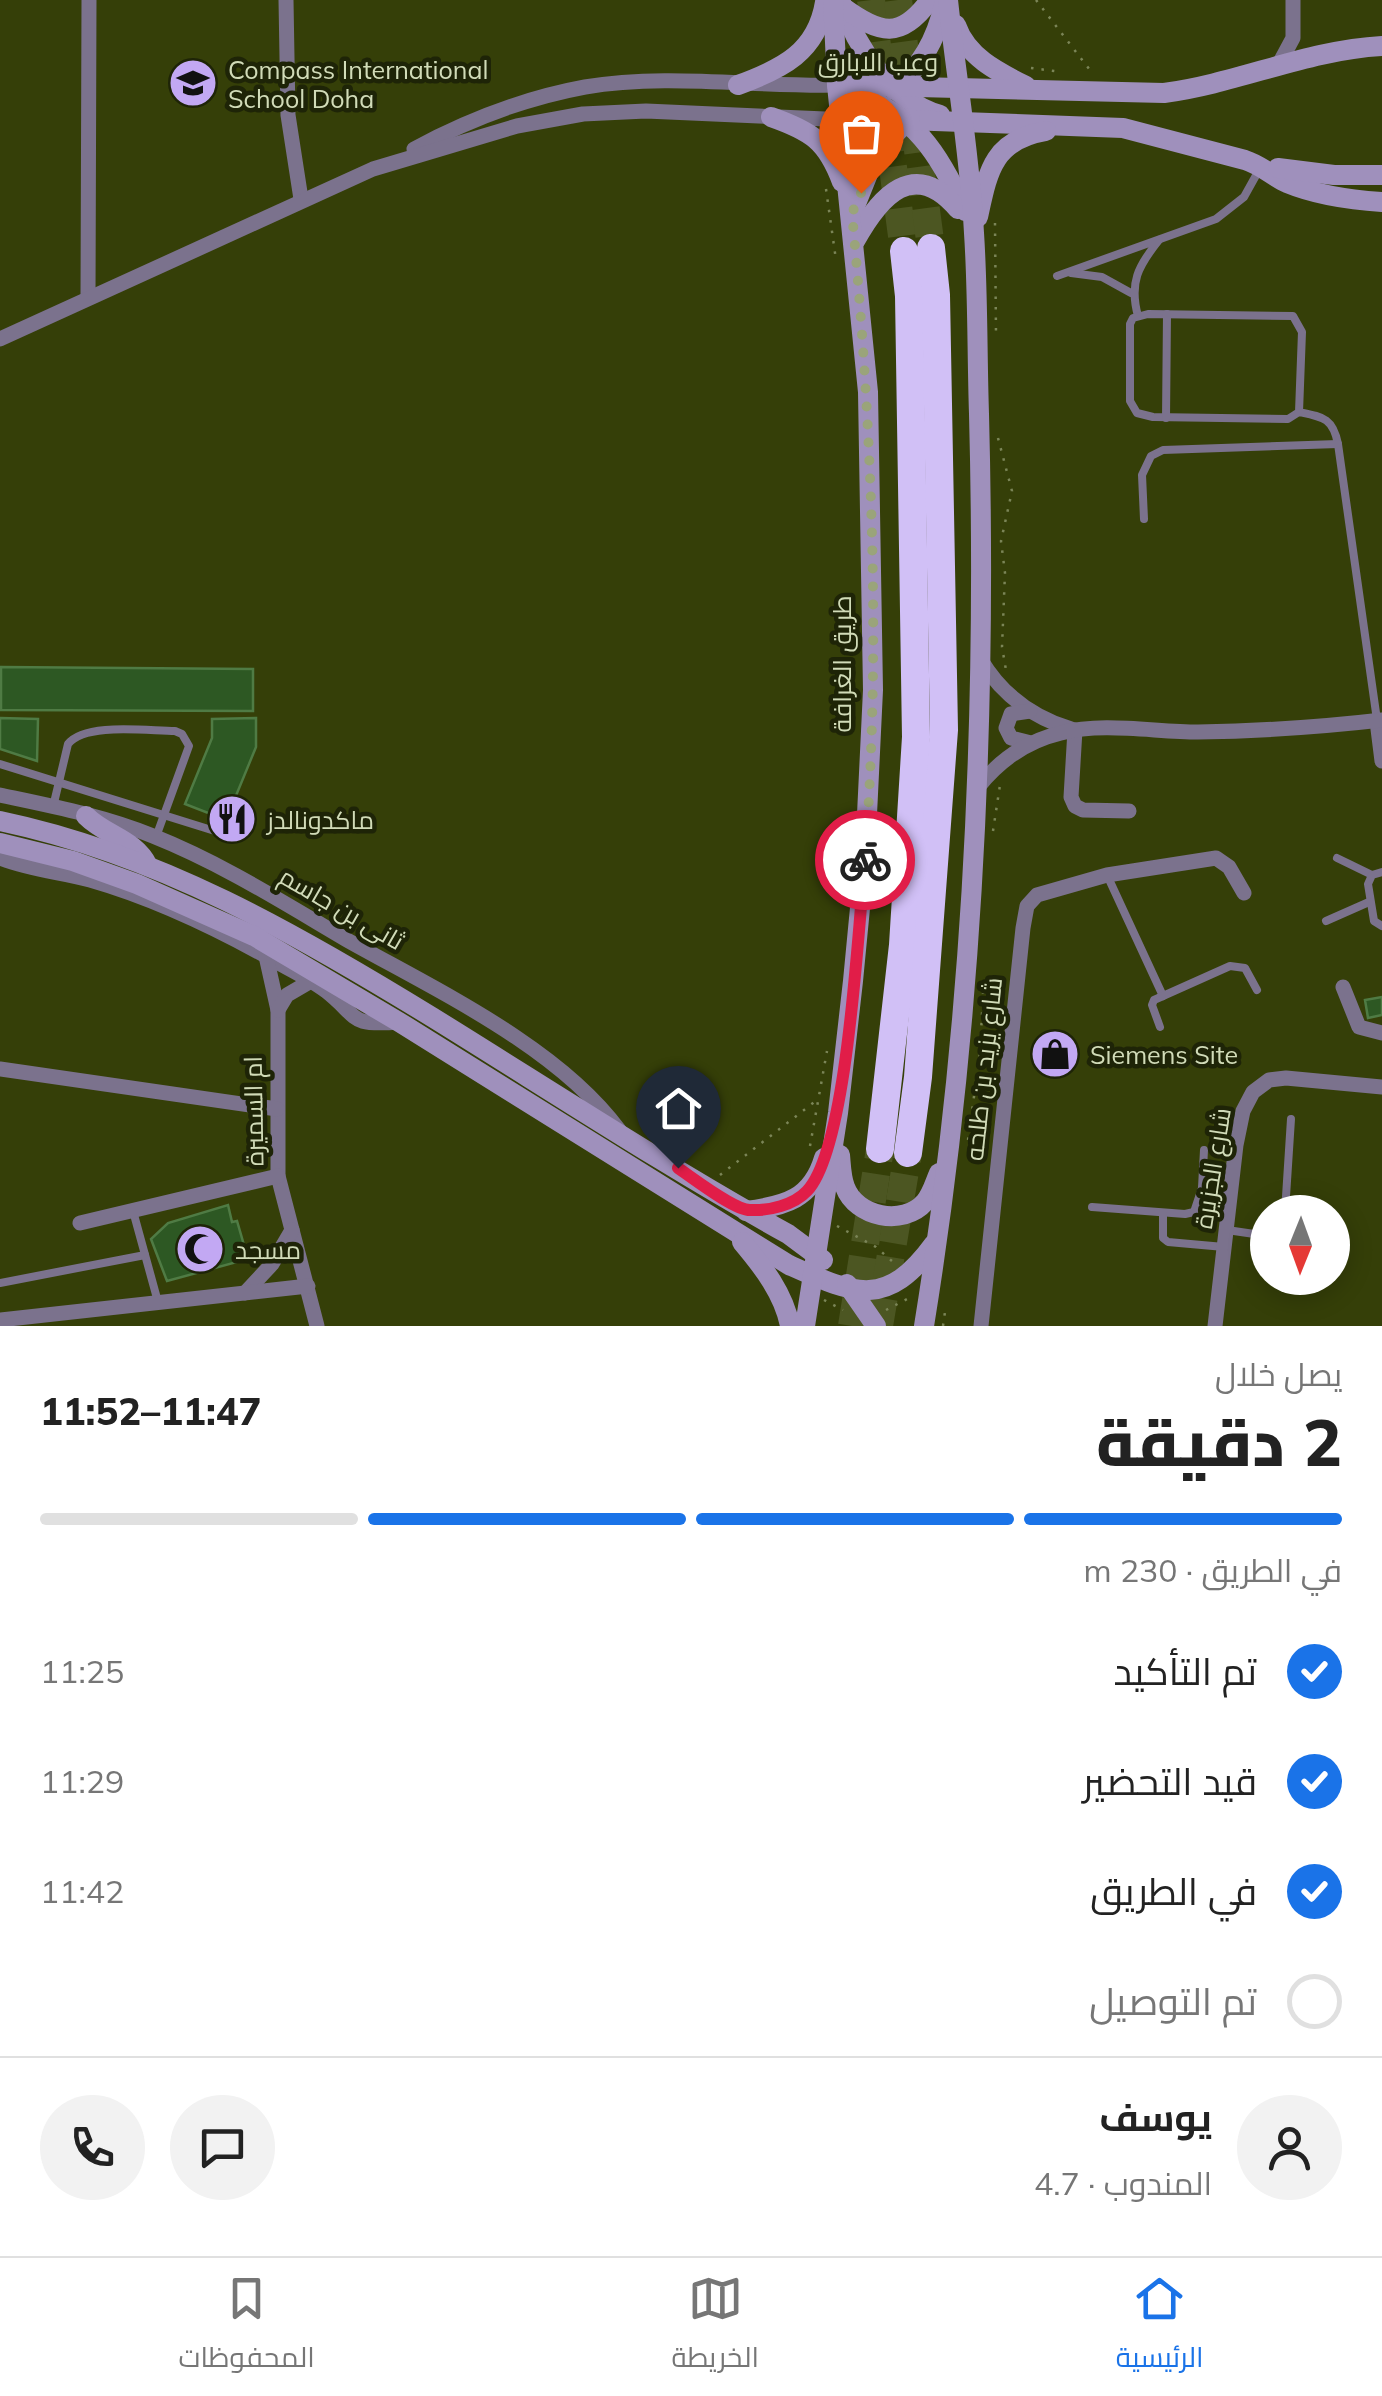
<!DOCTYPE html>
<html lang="ar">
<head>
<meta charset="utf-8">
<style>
	body { margin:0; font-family:Mulish,Cairo,sans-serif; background:#f2f2f2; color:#222; direction:rtl; height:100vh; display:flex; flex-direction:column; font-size:38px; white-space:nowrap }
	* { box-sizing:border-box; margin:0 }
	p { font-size:32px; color:#767676 }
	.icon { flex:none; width:55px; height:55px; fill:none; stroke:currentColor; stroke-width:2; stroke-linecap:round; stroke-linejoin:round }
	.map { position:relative; height:1326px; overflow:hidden; direction:ltr }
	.drawer { display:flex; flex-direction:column; background:#fff; flex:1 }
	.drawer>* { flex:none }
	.needle { width:65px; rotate:181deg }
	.fabs { position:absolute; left:1250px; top:1195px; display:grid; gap:20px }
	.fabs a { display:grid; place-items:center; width:100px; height:100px; border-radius:50%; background:#fff; box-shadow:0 5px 25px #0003; font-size:50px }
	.pin { position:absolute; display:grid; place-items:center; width:85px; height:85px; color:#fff; margin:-102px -42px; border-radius:50% 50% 50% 0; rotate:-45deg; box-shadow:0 0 10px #0007 }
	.pin .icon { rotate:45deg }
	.courier { position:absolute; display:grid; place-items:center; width:100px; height:100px; margin:-50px; border:8px solid #e11d48; border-radius:50%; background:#fff; color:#222; box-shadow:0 2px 12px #0007 }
	.overview em { font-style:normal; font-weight:800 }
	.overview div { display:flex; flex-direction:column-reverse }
	.overview { display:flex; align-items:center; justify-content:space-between; height:170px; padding:0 40px }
	h1 { font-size:65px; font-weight:800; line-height:75px }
	.bar { display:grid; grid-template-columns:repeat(4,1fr); gap:15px 10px; align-content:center; height:120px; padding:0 40px }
	.bar i { height:12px; border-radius:8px; background:#e0e0e0 }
	.bar .active { background:#1a73e8 }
	.bar p { grid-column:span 4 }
	.line { display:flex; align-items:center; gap:25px; padding:0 40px; border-top:2px solid #e0e0e0 }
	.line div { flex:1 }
	.round { display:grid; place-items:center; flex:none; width:105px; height:105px; border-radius:52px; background:#f2f2f2 }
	ol { padding:0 40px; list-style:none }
	li { display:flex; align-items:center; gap:30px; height:110px }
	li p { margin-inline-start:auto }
	li .icon { padding:10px; border-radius:50%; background:#1a73e8; color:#fff; stroke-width:4 }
	li:last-child { color:#767676 }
	li i { width:55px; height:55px; border:5px solid #e0e0e0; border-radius:50% }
	.tabs { display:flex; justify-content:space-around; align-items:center; height:140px; border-top:2px solid #e0e0e0; background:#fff; font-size:28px; color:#767676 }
	.tabs a { display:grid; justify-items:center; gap:5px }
	.tabs .active { color:#1a73e8 }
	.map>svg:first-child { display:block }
</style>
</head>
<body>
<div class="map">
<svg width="1382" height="1326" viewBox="0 0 1382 1326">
	<rect width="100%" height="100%" fill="#353f08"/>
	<g fill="#2d5823" stroke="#4f7b44" stroke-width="2.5">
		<path d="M1 667 253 669V711L1 710Z"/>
		<path d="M0 718 38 719 37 761 0 749Z"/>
		<path d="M256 718V747L226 820 185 804 212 738V719Z"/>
		<path d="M1382 997V1015L1368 1018 1365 1000Z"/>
		<path d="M228 1205 232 1222 237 1221 248 1259 167 1281 151 1239 168 1223Z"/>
	</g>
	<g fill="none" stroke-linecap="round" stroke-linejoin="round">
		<g stroke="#4c5622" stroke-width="28" stroke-dasharray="28 14" stroke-linecap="butt">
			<path d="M871 0 904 251"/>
			<path d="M898 0 931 248"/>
			<path d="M852 1326 880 1149"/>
			<path d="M879 1326 908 1153"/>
		</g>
		<g stroke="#7b8557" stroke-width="2.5" stroke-dasharray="2.5 8" stroke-linecap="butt">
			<path d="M1036 0 1093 74"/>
			<path d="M1031 68 1062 72"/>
			<path d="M826 189 836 260"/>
			<path d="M995 223 996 335"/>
			<path d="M998 438 1012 491 1001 541 1005 573 1002 647 1006 670"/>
			<path d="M993 831 1000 785"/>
			<path d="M968 1140 980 1053 984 974"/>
			<path d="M810 1146 827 1051"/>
			<path d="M720 1175 817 1100"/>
			<path d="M837 1226 876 1247 893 1262"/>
			<path d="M824 1300 843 1310"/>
			<path d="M886 1310 909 1298"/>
			<path d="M943 1326 945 1312"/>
		</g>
		<g stroke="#7b728d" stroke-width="8">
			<path d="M1071 273 1102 277 1131 293"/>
			<path d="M1057 276 1216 219 1244 197 1259 170"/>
			<path d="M1138 316C1129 283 1138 266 1159 240"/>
			<path d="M1299 412 1302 332 1293 316 1148 314 1133 318 1130 324V401L1137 413 1153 417 1288 419 1299 412C1323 417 1333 418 1338 444L1377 720"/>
			<path d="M1166 418 1167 314"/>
			<path d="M1144 519 1142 475 1151 456 1163 450 1338 444"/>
			<path d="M0 764 218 832"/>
			<path d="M53 807 68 744C85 722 148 731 175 731L182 734 189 746 156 837"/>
			<path d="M1337 858 1372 875"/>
			<path d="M1382 872 1372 875 1368 884 1374 921 1382 926"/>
			<path d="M1107 875 1163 996"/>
			<path d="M1326 921 1369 902"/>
			<path d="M1160 1027 1152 1005 1154 1000 1230 966 1245 968 1257 990"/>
			<path d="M1202 1188 1231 1190"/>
			<path d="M1092 1207 1185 1214 1194 1212 1202 1188 1204 1150"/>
			<path d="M133 1211 158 1302"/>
			<path d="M1285 1212 1291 1119"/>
			<path d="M1163 1213V1238L1168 1242 1224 1247"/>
			<path d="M1227 1230 1268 1236"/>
			<path d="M0 1283 145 1255"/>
		</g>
		<g stroke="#7b728d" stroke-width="15">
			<path d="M286 0 288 115 301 199"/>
			<path d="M1279 64 1293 38V0"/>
			<path d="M414 149C468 120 525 98 585 87 667 73 754 87 837 85"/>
			<path d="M88 298 89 0"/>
			<path d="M0 339 373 169 517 126 583 114 646 111 825 119 842 123"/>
			<path d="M981 660C1002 695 1032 717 1071 729"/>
			<path d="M1030 711 1011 714 1006 728 1011 738 1031 743"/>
			<path d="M1377 721 1382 761"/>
			<path d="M1075 730 1071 797 1075 806 1083 810 1129 811"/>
			<path d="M979 786C1000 760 1027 741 1061 733 1103 722 1154 732 1198 732 1259 731 1322 727 1382 720"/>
			<path d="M0 795C52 806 104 816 153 836 221 863 284 903 347 940 436 990 558 1047 619 1130"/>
			<path d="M0 858C29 870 60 872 90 880 153 898 216 928 273 960 291 970 310 979 326 991 360 1018 348 1026 399 1022"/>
			<path d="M266 956 278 1010V1176L317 1326"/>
			<path d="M1343 987 1359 1027 1382 1033"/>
			<path d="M278 1010 287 995 311 981"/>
			<path d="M0 1069 277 1109"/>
			<path d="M80 1223 278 1176"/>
			<path d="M245 1293 272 1264 292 1230"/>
			<path d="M0 1320 308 1286"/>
			<path d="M981 1326 1023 928 1027 906 1037 895 1107 875 1216 858 1229 867 1244 893"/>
			<path d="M1215 1326 1236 1145 1243 1111 1253 1092 1269 1080 1286 1078 1382 1087"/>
		</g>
		<g stroke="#9f90bc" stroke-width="20">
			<path d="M840 0C856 46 890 101 940 115"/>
			<path d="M844 8C880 34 901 40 930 0"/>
			<path d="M956 25C967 57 998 72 1026 86"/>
			<path d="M738 85C782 69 817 52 825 2"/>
			<path d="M837 85 1164 93C1239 83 1307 50 1382 46"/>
			<path d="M894 90C921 66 936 40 944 5"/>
			<path d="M852 91C914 115 939 152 965 211"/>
			<path d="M771 117C811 131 827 141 842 182"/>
			<path d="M842 123 907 120 1123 128 1245 160C1261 165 1272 176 1287 183 1316 195 1351 200 1382 202"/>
			<path d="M1278 168 1334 175H1382"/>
			<path d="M853 211 876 154 910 118"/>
			<path d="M978 217C988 171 993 140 1046 131"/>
			<path d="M855 241C880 196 914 157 958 209"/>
			<path d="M86 816C106 836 135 839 148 866"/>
			<path d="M0 821C158 854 297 934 432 1017 550 1090 667 1167 788 1234L823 1260"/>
			<path d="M0 843 73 861 137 884 254 936 399 1022 789 1265C854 1294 886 1310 934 1244"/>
			<path d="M840 1155C841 1165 841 1177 845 1187 856 1217 903 1227 925 1202 932 1194 935 1182 939 1173"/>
			<path d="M746 1211C785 1206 812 1199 824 1158"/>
			<path d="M742 1242C763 1267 784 1294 790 1326"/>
			<path d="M847 1284 876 1326"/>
			<path d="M805 1326 838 1113 853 981 865 856 873 690 868 392 837 85 833 0"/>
			<path d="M924 1326C973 1024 987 719 979 414 977 354 978 293 974 233 970 155 956 77 948 0"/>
		</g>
		<g stroke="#d1c0f6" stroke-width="28">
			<path d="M880 1149 903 945 916 737 909 296 904 251"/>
			<path d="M908 1153 918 1077 944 730 936 295 931 248"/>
		</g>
	</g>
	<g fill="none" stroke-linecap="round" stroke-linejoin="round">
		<path stroke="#9aa47a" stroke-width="10" stroke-dasharray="0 18" d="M861 193 852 213C872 428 881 645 865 860"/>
		<path stroke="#e11d48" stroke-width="12" d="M678 1168C693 1178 734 1210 750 1210 769 1211 794 1205 807 1191 848 1148 858 927 865 860"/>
	</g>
	<defs>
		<g id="school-disc" transform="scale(2.5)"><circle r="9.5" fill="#c2a8f3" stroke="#1e2407"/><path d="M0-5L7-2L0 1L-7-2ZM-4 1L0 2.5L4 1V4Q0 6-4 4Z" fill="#111"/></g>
		<g id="restaurant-disc" transform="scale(2.5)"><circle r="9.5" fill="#c2a8f3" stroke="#1e2407"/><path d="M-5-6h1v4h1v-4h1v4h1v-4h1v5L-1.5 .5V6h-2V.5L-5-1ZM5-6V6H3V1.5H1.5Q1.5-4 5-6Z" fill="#111"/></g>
		<g id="shop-disc" transform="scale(2.5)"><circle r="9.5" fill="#c2a8f3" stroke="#1e2407"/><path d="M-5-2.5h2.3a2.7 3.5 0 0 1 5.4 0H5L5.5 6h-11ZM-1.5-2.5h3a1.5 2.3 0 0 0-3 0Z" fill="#111"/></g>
		<g id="mosque-disc" transform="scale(2.5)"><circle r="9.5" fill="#c2a8f3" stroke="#1e2407"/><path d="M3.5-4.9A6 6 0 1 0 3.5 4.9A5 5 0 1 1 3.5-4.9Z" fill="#111"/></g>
	</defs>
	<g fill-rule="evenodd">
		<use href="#school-disc" x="193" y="83"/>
		<use href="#restaurant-disc" x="232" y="819"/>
		<use href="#shop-disc" x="1055" y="1054"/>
		<use href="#mosque-disc" x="200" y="1249"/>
	</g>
	<g text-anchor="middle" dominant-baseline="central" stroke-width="9" stroke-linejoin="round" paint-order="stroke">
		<g font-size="25" fill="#d1dbb8" stroke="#1e2407">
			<text x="878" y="61">وعب الابارق</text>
			<text transform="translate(841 664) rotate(-90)">طريق الغرافة</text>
			<text transform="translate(342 908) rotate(30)">ثانى بن جاسم</text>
			<text transform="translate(983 1069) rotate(-84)">شارع يزيد بن طلحه</text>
			<text transform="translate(253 1111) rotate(-91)">ام السميرة</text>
			<text transform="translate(1212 1168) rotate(-81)">شارع الجزيرة</text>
		</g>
		<g font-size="25" fill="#d1dbb8" stroke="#1e2407" text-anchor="start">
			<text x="228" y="69">Compass International<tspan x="228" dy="29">School Doha</tspan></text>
			<text x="267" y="819">ماكدونالدز</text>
			<text x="1090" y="1054">Siemens Site</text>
			<text x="235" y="1249">مسجد</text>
		</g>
	</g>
</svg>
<div class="fabs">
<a><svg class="needle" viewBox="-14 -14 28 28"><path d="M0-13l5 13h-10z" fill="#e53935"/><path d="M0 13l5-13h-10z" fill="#767676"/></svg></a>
</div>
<div class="pin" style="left:861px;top:193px;background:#ea580c"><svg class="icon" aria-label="bag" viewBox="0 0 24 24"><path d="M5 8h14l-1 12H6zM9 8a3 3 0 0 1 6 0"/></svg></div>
<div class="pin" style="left:678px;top:1168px;background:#1f2937"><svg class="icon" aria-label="home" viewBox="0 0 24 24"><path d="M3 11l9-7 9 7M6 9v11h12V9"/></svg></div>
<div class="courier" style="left:865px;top:860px"><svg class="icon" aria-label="bike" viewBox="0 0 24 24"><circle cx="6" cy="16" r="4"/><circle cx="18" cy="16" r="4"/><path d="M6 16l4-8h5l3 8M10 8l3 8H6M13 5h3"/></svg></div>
</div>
<section class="drawer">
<div class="overview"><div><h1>2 دقيقة</h1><p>يصل خلال</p></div><em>11:47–11:52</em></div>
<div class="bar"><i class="active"></i><i class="active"></i><i class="active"></i><i></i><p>في الطريق · 230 m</p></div>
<ol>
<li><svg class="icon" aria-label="check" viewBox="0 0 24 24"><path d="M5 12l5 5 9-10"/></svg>تم التأكيد<p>11:25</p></li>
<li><svg class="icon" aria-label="check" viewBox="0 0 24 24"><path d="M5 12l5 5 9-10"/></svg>قيد التحضير<p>11:29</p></li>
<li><svg class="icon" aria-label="check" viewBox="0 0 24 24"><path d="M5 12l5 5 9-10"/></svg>في الطريق<p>11:42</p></li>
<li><i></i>تم التوصيل</li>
</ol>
<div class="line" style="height:180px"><a class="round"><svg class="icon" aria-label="person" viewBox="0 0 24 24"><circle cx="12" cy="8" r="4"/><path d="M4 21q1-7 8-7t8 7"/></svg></a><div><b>يوسف</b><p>المندوب · 4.7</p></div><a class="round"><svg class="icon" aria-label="chat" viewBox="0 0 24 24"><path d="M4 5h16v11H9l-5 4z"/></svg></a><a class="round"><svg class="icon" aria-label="phone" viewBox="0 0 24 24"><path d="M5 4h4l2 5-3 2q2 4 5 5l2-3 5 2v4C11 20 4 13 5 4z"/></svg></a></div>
</section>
<nav class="tabs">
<a class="active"><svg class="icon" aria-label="home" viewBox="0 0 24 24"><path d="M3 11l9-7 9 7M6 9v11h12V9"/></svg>الرئيسية</a>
<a><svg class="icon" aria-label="map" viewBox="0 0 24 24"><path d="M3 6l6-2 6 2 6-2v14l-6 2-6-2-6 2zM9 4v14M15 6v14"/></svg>الخريطة</a>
<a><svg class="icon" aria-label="saved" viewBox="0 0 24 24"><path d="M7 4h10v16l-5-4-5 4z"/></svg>المحفوظات</a>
</nav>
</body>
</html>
